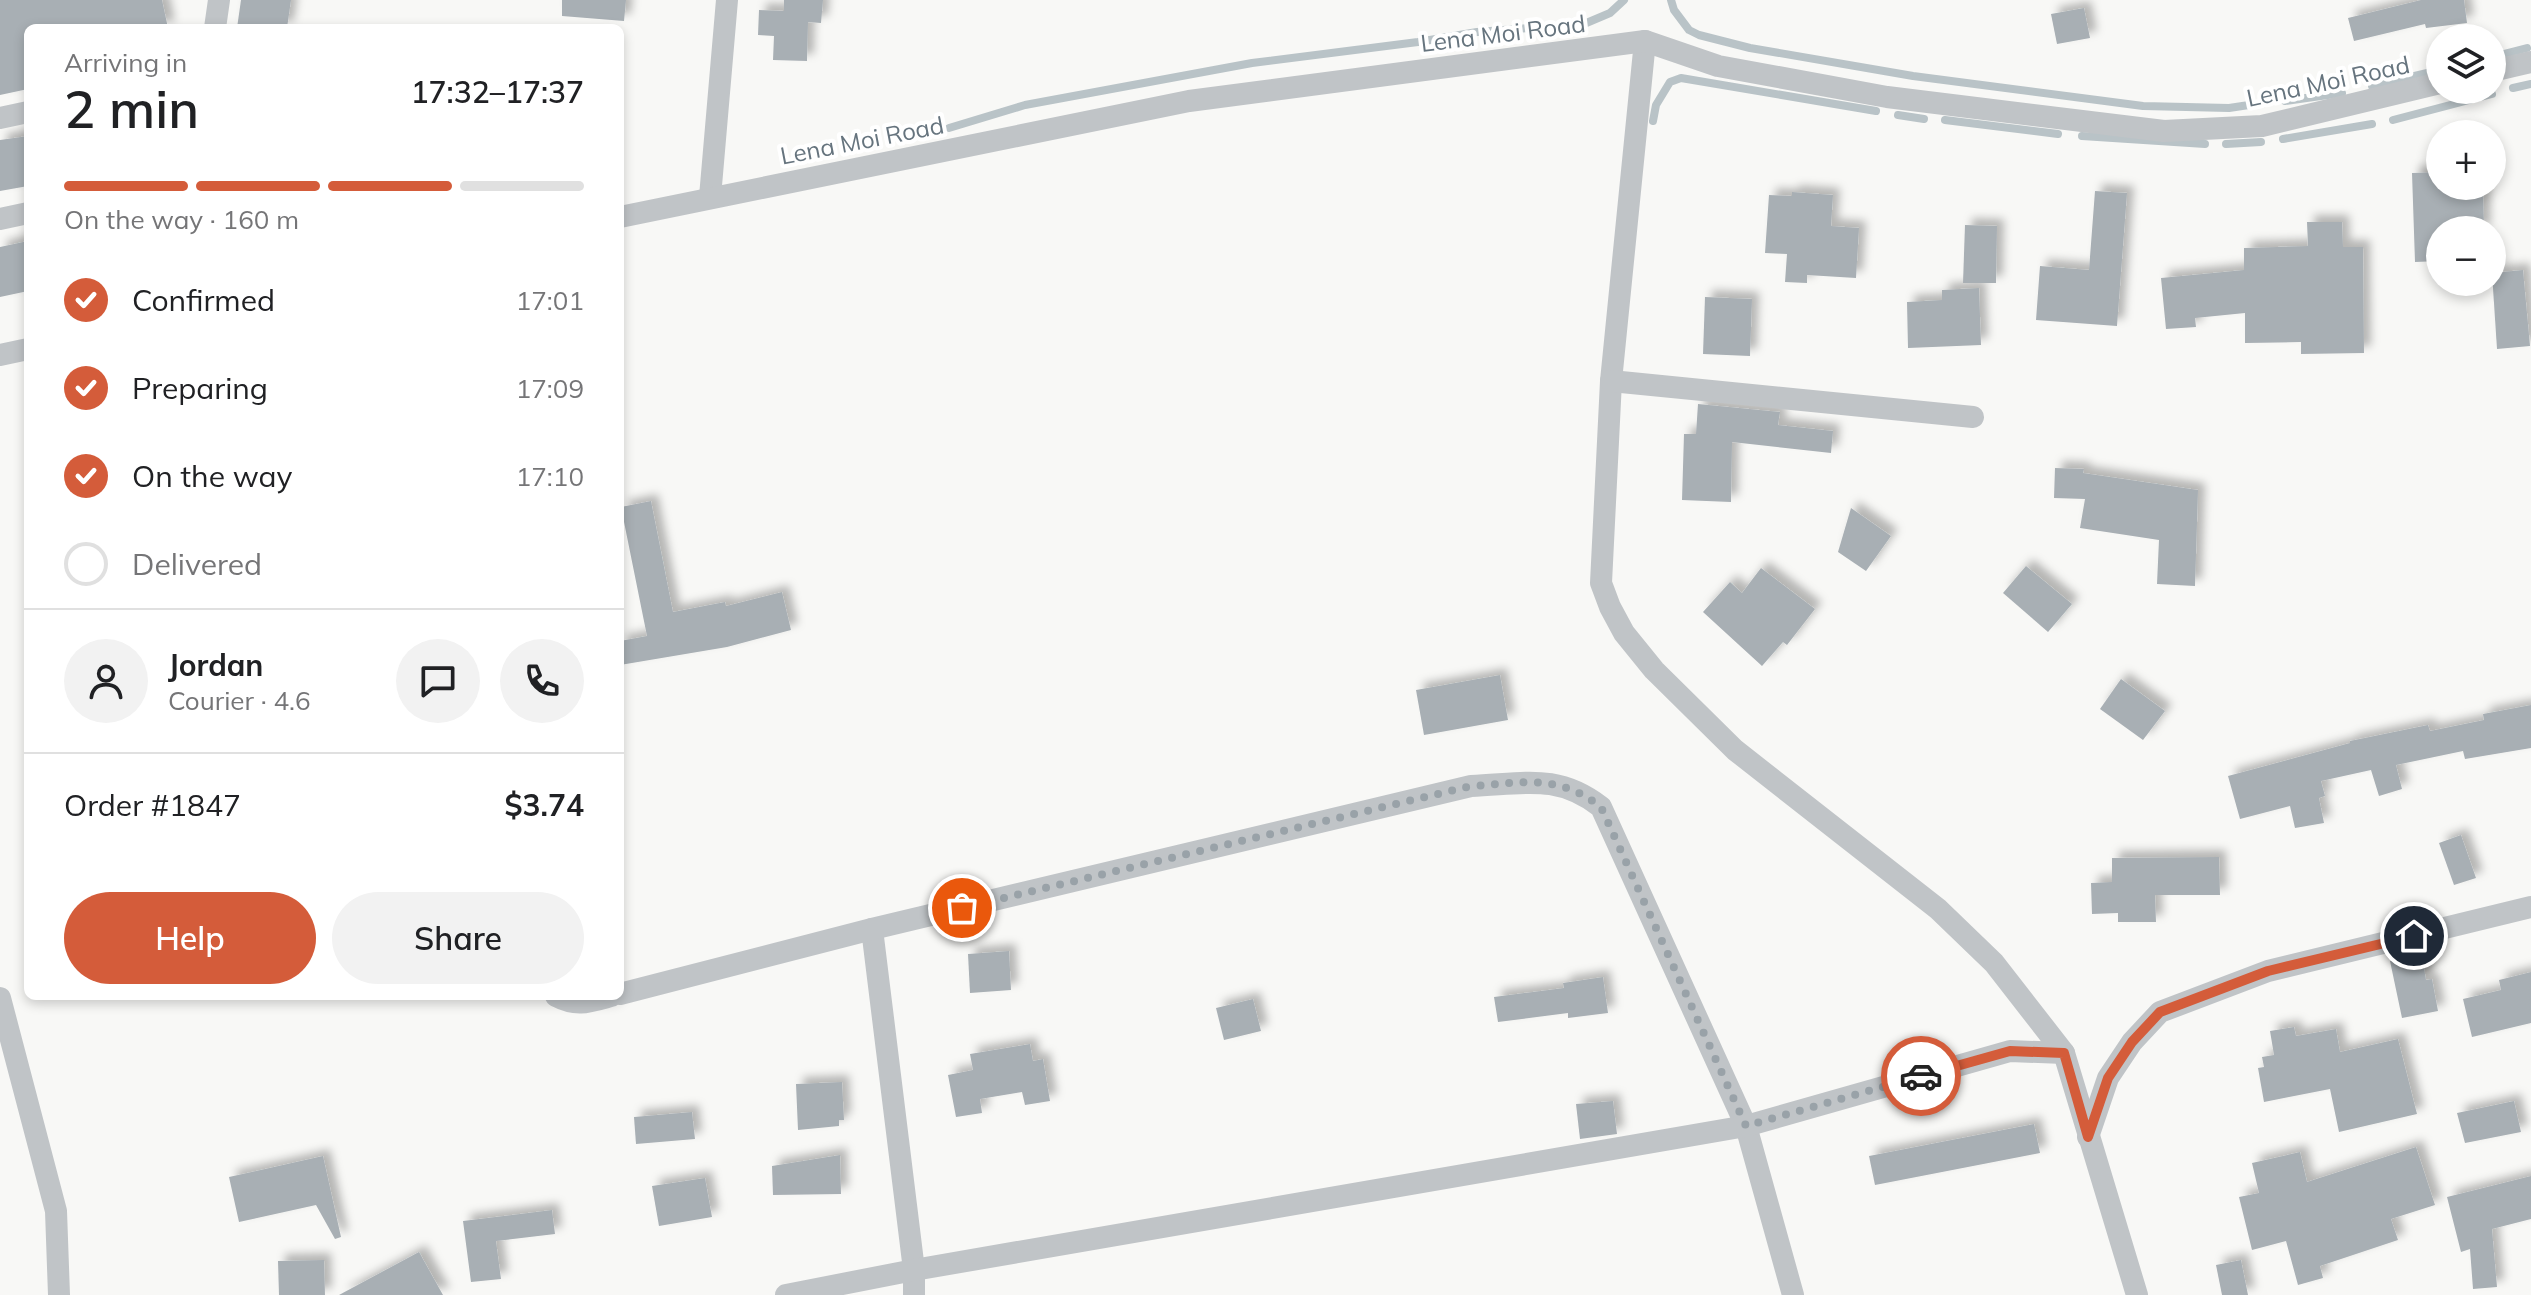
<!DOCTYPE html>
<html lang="en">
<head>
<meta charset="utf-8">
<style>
	body { margin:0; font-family:Mulish,sans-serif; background:#f2f2f2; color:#202124; height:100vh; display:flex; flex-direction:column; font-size:30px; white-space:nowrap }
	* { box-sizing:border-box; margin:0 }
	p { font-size:26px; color:#757577 }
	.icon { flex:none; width:44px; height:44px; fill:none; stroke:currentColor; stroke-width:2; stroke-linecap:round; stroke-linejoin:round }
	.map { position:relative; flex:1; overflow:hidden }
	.panel { position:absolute; left:24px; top:24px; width:600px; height:976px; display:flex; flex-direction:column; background:#fff; border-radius:12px; box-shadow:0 4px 12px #0003 }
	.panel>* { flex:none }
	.tools { position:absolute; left:2426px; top:24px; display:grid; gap:16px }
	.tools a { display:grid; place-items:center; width:80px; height:80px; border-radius:50%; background:#fff; box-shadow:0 4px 12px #0003; font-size:40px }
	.pin { position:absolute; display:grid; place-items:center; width:68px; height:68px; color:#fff; margin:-34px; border:4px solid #fff; border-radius:50%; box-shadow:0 2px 8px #0007 }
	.courier { position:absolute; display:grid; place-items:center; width:80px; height:80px; margin:-40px; border:6px solid #d45c3a; border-radius:50%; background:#fff; color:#222; box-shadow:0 2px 10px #0007 }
	.overview em { font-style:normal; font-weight:600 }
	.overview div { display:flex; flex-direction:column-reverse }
	.overview { display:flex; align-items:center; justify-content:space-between; height:136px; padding:0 40px }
	h1 { font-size:52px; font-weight:600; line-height:60px }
	.bar { display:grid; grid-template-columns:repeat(4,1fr); gap:12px 8px; align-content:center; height:96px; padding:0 40px }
	.bar i { height:10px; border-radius:6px; background:#e0e0e0 }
	.bar .selected { background:#d45c3a }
	.bar p { grid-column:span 4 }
	.line { display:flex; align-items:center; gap:20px; padding:0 40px; border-top:2px solid #e0e0e0 }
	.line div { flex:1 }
	.round { display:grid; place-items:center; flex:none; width:84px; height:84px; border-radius:42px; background:#f2f2f2 }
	ol { padding:0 40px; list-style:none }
	li { display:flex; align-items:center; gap:24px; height:88px }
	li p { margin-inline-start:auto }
	li .icon { padding:8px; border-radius:50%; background:#d45c3a; color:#fff; stroke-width:4 }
	li:last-child { color:#757577 }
	li i { width:44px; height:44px; border:4px solid #e0e0e0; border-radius:50% }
	.cta { display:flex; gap:16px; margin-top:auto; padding:16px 40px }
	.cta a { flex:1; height:92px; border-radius:48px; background:#d45c3a; color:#fff; font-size:32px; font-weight:600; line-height:92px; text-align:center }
	.cta a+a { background:#f2f2f2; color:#202124 }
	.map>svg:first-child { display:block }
</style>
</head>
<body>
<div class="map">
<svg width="2531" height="1295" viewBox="0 0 2531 1295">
	<defs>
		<filter id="shadow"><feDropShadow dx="7" dy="-7" stdDeviation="4" flood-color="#0004"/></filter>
	</defs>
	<rect width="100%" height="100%" fill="#f8f8f6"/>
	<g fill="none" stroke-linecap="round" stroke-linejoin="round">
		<g stroke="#b9c3c7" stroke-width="8">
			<path d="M1671 0 1674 10 1689 30 1699 35 1750 48 1913 76 2143 106 2229 108 2249 105"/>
			<path d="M2492 57 2527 48"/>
			<path d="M2372 86 2440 70"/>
			<path d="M2513 88 2531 84"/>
			<path d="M2285 101 2342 93"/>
			<path d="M1898 115 1924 119"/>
			<path d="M1945 120 2058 134"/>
			<path d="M2393 120 2492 94"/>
			<path d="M1653 121 1656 105 1670 82 1681 78 1876 111"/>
			<path d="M949 128 1025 105 1252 63 1418 42 1477 32 1584 24 1610 13 1624 0"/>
			<path d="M2082 136 2205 144"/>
			<path d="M2283 139 2372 124"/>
			<path d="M2226 144 2261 142"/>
		</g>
	</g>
	<g fill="#a8afb4" filter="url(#shadow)">
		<path d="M0 0H162L168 28H28V89L0 95Z"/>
		<path d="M241 0H291L287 28H237Z"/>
		<path d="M562 0H626L624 21 562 16Z"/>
		<path d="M784 0H823L821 23 808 22 807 61 773 60 774 36 758 35 759 10 784 11Z"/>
		<path d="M2421 0H2464L2467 23 2426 28 2425 24 2354 41 2348 18Z"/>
		<path d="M2084 8 2090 38 2057 44 2051 14Z"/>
		<path d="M28 136V186L0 191V140Z"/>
		<path d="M2440 172V186H2483L2484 230H2440V261L2415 262 2412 173Z"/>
		<path d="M2095 191 2127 193 2117 326 2036 320 2040 266 2089 270Z"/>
		<path d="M1792 192 1833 195 1831 226 1859 228 1856 278 1807 275V283L1785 282 1787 254 1765 253 1769 195 1792 196Z"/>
		<path d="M2307 222H2342L2343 247H2363L2364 353 2301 354V342L2245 343V313L2195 318 2196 327 2166 329 2161 278 2244 270V248L2308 246Z"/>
		<path d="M1965 225 1997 226 1996 283H1963Z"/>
		<path d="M28 241V291L0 297V247Z"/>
		<path d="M2523 270 2530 346 2497 349 2492 273Z"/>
		<path d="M1979 288 1981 345 1908 348 1907 302 1942 300V290Z"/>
		<path d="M1705 297 1752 299 1750 356 1703 354Z"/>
		<path d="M1698 404 1780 412 1778 425 1833 431 1831 453 1732 442 1731 502 1682 500 1684 434H1696Z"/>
		<path d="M2055 468 2084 469 2083 473 2198 490 2195 586 2157 584 2159 540 2080 528 2085 499 2054 498Z"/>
		<path d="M651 501 673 612 725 602 726 606 782 592 791 630 727 647 620 665V641L647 636 621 507Z"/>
		<path d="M1851 508 1891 536 1866 571 1838 552Z"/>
		<path d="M2026 566 2072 604 2048 632 2003 593Z"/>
		<path d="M1761 568 1815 609 1787 645 1783 642 1762 666 1703 612 1730 582 1742 593Z"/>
		<path d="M1500 675 1508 720 1424 735 1416 690Z"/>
		<path d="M2121 679 2165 711 2143 740 2100 709Z"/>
		<path d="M2531 705V748L2465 759 2463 751 2396 765 2402 789 2379 796 2371 770 2321 781 2325 796 2319 798 2324 823 2295 828 2290 806 2240 819 2228 776 2350 743V741L2428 725 2430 731 2484 720 2483 714Z"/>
		<path d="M2461 835 2476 878 2454 885 2439 843Z"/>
		<path d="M2219 857 2220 895H2155L2156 922H2118V913L2092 914 2091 883 2112 882V858Z"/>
		<path d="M1009 951 1011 990 970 993 968 954Z"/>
		<path d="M2422 956 2426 980 2432 979 2438 1011 2402 1018 2390 961Z"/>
		<path d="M2531 972V1023L2472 1037 2463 999 2501 990 2499 980Z"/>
		<path d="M1603 977 1608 1013 1568 1018V1013L1498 1022 1494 997 1564 988 1563 983Z"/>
		<path d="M1253 999 1261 1031 1224 1040 1216 1008Z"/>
		<path d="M2294 1027 2296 1036 2336 1029 2340 1052 2398 1039 2417 1114 2339 1132 2330 1089 2264 1102 2258 1068 2264 1067 2262 1057 2274 1055 2270 1031Z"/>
		<path d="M1030 1044 1033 1061 1043 1059 1050 1101 1025 1105 1022 1092 980 1099 982 1113 956 1117 948 1075 973 1070 970 1054Z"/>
		<path d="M842 1082 844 1120H839V1126L798 1130 796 1084Z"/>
		<path d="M1613 1101 1617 1134 1580 1139 1576 1104Z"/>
		<path d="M2514 1101 2521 1132 2465 1143 2457 1113Z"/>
		<path d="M692 1112 695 1139 636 1144 634 1117Z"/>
		<path d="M2034 1124 2040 1153 1875 1185 1869 1156Z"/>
		<path d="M2416 1147 2435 1205 2391 1219 2398 1240 2320 1266 2323 1278 2298 1285 2286 1241 2252 1250 2239 1197 2259 1193 2252 1163 2300 1152 2307 1182Z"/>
		<path d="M840 1155 841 1194 773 1195 772 1166Z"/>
		<path d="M323 1156 341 1237 335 1239 316 1205 239 1222 229 1177Z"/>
		<path d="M2531 1176V1219L2492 1229 2497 1287 2473 1289 2470 1249 2461 1252 2447 1197Z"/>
		<path d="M705 1178 712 1217 659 1226 652 1186Z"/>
		<path d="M552 1210 555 1234 496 1241 501 1279 471 1282 463 1221Z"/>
		<path d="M419 1252 443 1295H339Z"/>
		<path d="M324 1260 325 1295H279L278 1261Z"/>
		<path d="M2241 1260 2248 1295H2222L2216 1265Z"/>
	</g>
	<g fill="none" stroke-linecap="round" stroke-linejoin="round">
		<g stroke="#c0c4c7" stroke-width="22">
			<path d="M215 28 219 0"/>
			<path d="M1645 41 1611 381 1601 583 1610 607 1624 633 1654 670 1735 750 1938 909 1994 963 2064 1053 2137 1295"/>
			<path d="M2492 71 2531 62"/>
			<path d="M0 118 28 112"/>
			<path d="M710 197 727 0"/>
			<path d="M620 217 1189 101 1645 41 1718 66 1887 97 2164 131 2262 126 2440 83"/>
			<path d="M0 219 28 213"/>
			<path d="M0 355 28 349"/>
			<path d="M1611 381 1973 417"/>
			<path d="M872 929 914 1270V1295"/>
			<path d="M620 994 872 929 1471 786C1524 784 1557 773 1601 807L1746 1126 1793 1295"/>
			<path d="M556 996C577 1007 589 1002 611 996"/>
			<path d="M0 998 56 1211 59 1295"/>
			<path d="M2088 1137 2108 1078 2132 1042 2160 1012 2268 971 2531 907"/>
			<path d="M786 1295 914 1270 1746 1126 2010 1051 2064 1053"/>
		</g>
	</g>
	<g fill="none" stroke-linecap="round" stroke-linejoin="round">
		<path stroke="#99a2a8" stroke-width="8" stroke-dasharray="0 14.4" d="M962 908 1471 786C1524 783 1557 773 1601 807L1746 1126 1921 1076"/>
		<path stroke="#d45c3a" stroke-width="10" d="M1921 1076 2010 1051 2064 1053 2088 1137 2108 1078 2132 1042 2160 1012 2268 971 2414 936"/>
	</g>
	<g text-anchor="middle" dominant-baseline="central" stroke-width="8" stroke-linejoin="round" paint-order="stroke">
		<g font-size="24" fill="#66747e" stroke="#fff">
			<text transform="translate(1503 33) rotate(-7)">Lena Moi Road</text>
			<text transform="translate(2328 81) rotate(-12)">Lena Moi Road</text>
			<text transform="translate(862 140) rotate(-11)">Lena Moi Road</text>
		</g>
	</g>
</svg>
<div class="tools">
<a><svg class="icon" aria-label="layers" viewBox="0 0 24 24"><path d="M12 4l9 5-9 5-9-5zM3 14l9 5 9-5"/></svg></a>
<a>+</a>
<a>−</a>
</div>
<div class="pin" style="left:962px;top:908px;background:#ea580c"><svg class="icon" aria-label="bag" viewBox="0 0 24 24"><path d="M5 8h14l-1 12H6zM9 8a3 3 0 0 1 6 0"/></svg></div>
<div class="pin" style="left:2414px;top:936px;background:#1f2937"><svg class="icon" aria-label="home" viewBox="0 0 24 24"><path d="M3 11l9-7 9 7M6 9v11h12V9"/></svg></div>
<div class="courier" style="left:1921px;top:1076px"><svg class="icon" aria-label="car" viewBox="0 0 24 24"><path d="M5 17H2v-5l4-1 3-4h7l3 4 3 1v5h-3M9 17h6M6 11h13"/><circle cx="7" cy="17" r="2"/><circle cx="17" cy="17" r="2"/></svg></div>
<section class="panel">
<div class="overview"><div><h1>2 min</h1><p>Arriving in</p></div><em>17:32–17:37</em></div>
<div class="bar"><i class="selected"></i><i class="selected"></i><i class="selected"></i><i></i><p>On the way · 160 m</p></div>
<ol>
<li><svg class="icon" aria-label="check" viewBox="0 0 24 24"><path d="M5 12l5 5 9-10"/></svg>Confirmed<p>17:01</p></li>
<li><svg class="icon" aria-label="check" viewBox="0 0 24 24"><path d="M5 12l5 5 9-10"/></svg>Preparing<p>17:09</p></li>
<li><svg class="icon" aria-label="check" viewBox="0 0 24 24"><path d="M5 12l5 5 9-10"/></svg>On the way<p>17:10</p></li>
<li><i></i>Delivered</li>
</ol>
<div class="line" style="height:144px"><a class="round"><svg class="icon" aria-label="person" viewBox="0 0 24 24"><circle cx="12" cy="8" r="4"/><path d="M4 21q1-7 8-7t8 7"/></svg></a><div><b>Jordan</b><p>Courier · 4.6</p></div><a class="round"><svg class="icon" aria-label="chat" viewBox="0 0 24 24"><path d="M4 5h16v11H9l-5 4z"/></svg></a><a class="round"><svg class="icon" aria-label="phone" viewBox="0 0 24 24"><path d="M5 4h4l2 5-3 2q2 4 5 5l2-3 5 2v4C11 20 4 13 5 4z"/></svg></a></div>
<div class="line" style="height:104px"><div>Order #1847</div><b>$3.74</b></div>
<div class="cta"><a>Help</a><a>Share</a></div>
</section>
</div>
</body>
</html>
